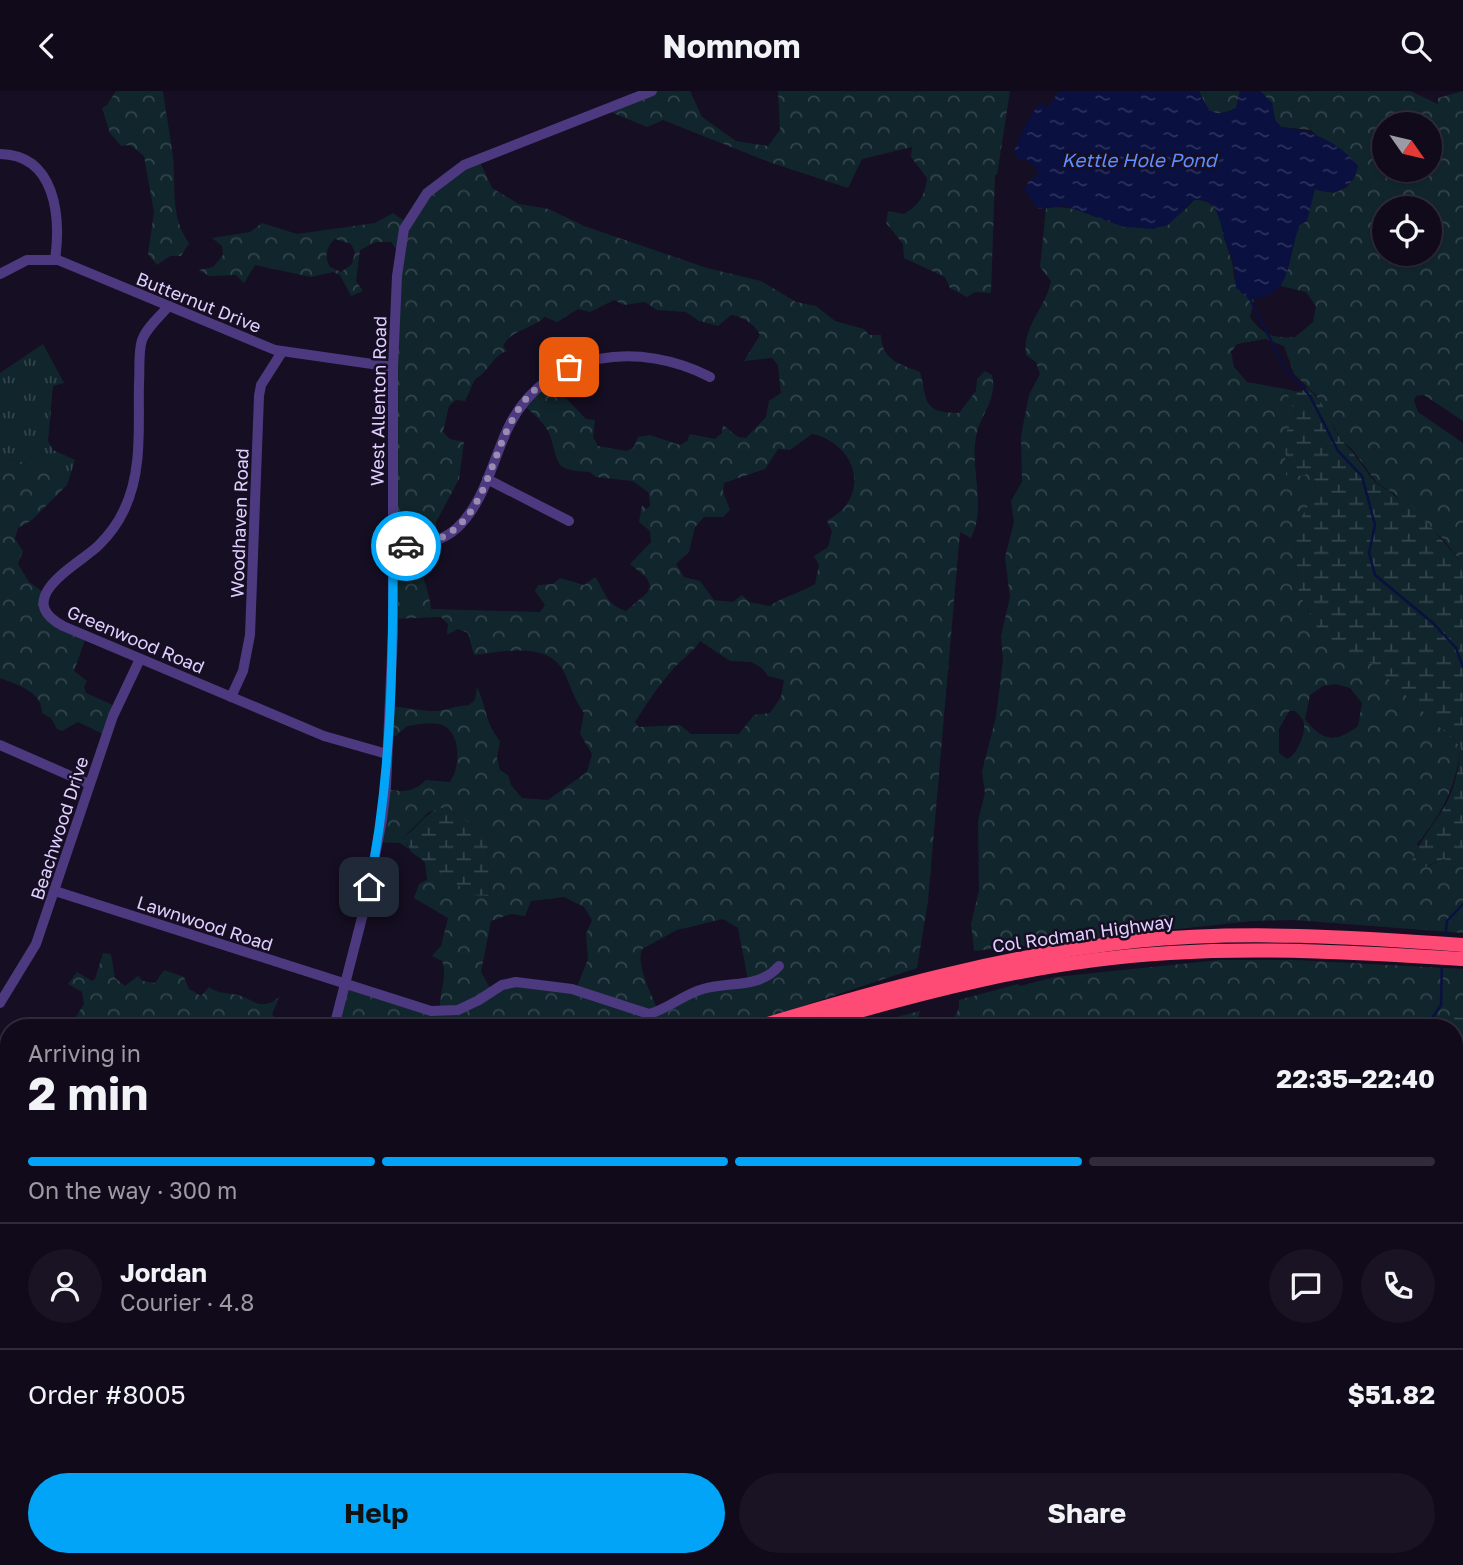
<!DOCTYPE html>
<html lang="en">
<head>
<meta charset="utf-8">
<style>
	body { margin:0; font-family:"Golos Text",sans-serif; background:#191323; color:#f1f3f6; height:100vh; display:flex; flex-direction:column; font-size:26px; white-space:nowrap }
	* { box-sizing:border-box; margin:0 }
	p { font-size:23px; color:#9c9aa2 }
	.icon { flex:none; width:38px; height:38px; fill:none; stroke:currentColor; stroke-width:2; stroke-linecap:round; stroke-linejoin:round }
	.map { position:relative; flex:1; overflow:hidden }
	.details { position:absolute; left:0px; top:928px; width:1463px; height:548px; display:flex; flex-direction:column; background:#100a1a; border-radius:28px 28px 0 0; box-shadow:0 2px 5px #0004,0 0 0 2px #302b39 }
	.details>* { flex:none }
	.needle { width:46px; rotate:124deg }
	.tools { position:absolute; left:1372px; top:21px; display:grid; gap:14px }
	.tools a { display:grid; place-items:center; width:70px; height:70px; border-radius:50%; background:#100a1a; box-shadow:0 2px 5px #0004,0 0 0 2px #302b39; font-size:35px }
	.pin { position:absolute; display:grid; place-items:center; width:60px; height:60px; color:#fff; margin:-30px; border-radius:14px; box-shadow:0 4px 10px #0006 }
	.courier { position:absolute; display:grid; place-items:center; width:70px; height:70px; margin:-35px; border:5px solid #02a4f7; border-radius:50%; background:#fff; color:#222; box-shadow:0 2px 9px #0007 }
	.head em { font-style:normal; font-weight:700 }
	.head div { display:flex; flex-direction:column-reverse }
	.head { display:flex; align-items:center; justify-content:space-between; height:119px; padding:0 28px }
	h1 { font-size:46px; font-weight:700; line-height:52px }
	.bar { display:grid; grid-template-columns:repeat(4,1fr); gap:10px 7px; align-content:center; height:84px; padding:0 28px }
	.bar i { height:9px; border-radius:5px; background:#302b39 }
	.bar .selected { background:#02a4f7 }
	.bar p { grid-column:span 4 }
	.line { display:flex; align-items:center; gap:18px; padding:0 28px; border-top:2px solid #302b39 }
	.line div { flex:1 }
	.round { display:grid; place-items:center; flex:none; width:74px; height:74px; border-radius:37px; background:#191323 }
	.cta { display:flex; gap:14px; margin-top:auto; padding:14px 28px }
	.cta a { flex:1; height:80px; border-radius:42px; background:#02a4f7; color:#111; font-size:28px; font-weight:700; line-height:80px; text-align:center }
	.cta a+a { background:#191323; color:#f1f3f6 }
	header { display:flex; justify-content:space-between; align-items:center; height:91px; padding:0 28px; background:#100a1a; font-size:32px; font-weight:700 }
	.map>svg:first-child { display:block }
</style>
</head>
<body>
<header><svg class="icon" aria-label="back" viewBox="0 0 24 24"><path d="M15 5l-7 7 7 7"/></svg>Nomnom<svg class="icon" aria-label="search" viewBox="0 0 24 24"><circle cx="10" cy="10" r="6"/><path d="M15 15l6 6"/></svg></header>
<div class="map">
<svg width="1463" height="1474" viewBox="0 0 1463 1474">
	<defs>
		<pattern id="grass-tufts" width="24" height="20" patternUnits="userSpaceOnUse" patternTransform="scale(1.75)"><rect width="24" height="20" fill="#11262c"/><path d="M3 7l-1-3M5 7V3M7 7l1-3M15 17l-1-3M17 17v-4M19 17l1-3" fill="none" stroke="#33444c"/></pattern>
		<pattern id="forest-crowns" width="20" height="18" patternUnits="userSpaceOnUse" patternTransform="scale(1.75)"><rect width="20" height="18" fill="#11262c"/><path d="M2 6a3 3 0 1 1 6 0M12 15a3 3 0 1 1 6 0" fill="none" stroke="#33444c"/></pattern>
		<pattern id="wetland-marsh" width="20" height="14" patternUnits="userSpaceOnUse" patternTransform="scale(1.75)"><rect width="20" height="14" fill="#11262c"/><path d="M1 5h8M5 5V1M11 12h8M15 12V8" fill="none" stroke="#33444c"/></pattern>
		<pattern id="water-ripples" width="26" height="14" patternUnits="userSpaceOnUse" patternTransform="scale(1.75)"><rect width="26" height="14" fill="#0a103f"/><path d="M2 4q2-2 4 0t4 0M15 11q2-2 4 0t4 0" fill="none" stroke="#2d325c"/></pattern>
	</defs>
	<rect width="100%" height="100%" fill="#160e22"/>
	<path fill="url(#grass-tufts)" d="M43 253 64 292 53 295 48 350 53 359 75 369 67 394 62 385 39 375 0 366V282Z"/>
	<g fill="url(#forest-crowns)" fill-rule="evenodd">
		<path d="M116 0H163C166 22 170 44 173 66 176 96 170 126 189 152L181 165H170L157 174 148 163 154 121 144 65 130 54 121 55 110 42 102 17 107 14Z"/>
		<path d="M652 0H690L702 26 736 50 768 55 780 39 778 0H1010L997 84H995L991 202 975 201 967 206 950 197 945 186 904 167 903 153 886 132 888 120 904 123C919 114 925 105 927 87L911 66 912 56 862 68 848 97 769 71 663 29 647 36 608 20Z"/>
		<path d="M1199 0H1240L1236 17C1211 28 1209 21 1199 0Z"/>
		<path d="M1260 0H1410L1438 13V7L1463 0V330L1424 304 1416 305 1414 310 1418 321 1463 352V473L1442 447 1400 412 1396 404 1377 392 1351 357 1342 350 1316 304 1294 283 1284 255 1265 248 1237 253 1231 261 1234 276 1247 291 1286 298 1296 325 1285 343 1286 383 1291 387 1314 381 1315 403 1293 441 1299 502 1321 544 1350 564 1373 573 1461 656C1456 695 1442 723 1417 753L1427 776 1443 768 1463 773V842L1294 829 1252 830 974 860 971 833 979 799 978 730 985 702 982 681 996 626 1003 569 1001 545 1010 506 1005 466 1014 431 1011 410 1022 391 1021 345 1029 304 1040 283 1036 271 1026 264C1022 235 1046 217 1051 190L1040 176 1046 117C1102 109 1144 169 1194 109 1219 107 1220 131 1225 149 1229 163 1234 173 1234 188L1254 208 1250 226C1261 243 1274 248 1295 246L1313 231 1316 215 1306 201 1281 195 1294 147 1315 98 1334 102 1347 96 1356 84 1311 39 1281 36 1275 29 1272 12ZM1384 33H1430V79H1384ZM1384 117H1430V163H1384ZM1336 593 1350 597 1362 612 1358 635C1336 652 1322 651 1305 628L1310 604 1323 595ZM1289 620H1295C1299 624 1304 628 1304 634 1305 645 1296 665 1287 668L1279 662V638Z"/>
		<path d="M479 69 492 97 519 113 549 118 584 135 707 177 761 190 796 211 816 215 835 230 864 238 869 244H881C881 270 903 274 920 281 928 309 921 322 959 322L976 300 977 288 985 280 992 284C998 309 980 323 976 346 970 381 987 414 971 447L960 441 928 810 917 877 739 936H331L341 895 440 918C439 903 448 883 442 870L432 865 441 855 448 827 414 807 419 793 427 789 425 772 419 765 433 776 490 805 487 744 447 717 429 721 404 746 409 758 400 752 375 751 385 698C402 701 413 702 426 689L450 691C460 677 461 646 446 636 436 629 418 634 407 635L396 645 387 644 389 615C403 616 416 619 430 620 442 621 455 615 469 614L475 609 477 596C486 615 486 634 500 650L497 667 500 679 508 684 511 694 522 707 548 709 587 681 592 663 580 643 584 622C575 609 571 597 565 583 550 549 503 561 474 564L468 542 458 538 447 544 448 533 441 526 390 528 399 162 391 151H376L360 159 356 190 363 200 351 205 340 184 333 181 311 186 255 174 244 192 236 184 209 185 199 179 213 176 223 164 222 155 212 147 250 141 262 132 297 143 375 132 393 122 406 131 416 116ZM335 148 351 153 355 161 352 173 341 181 330 176C324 166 326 156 335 148ZM614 209 624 214 645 211 657 219 686 221 699 230 718 235 731 224C742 225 756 234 760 244L744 270 772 267 778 274 781 302 769 310 766 326 746 347 738 346 723 334 722 342 715 348 690 343 687 350 680 354 650 344 638 346 634 356 627 360 598 355 593 346 595 329 586 328 564 305 555 306 545 292 523 314C533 322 548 335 551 347 559 377 557 379 590 381L596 386 633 390 649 402 650 415 646 418 642 414 639 431 650 440 651 451 630 473 647 487 650 495 647 502 626 520C606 514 605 500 595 486L584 494 560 487 553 493 538 494 535 500 545 514 540 521 431 518C429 497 419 478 414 456L433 451 436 431 459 388 464 351 450 348 443 341 449 315 456 309 465 310 475 288C489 281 492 265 507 260L503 255C512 238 532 238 545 226L557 231 578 218 590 221ZM812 343C845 349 869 386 844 417 840 422 832 426 827 430L832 440 828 456 814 465 819 474 815 493C799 503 786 504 770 515L749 511 742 504 733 511 714 509 700 490 684 486 676 473 689 461 695 436 704 426H723L730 419 723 401 724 392 765 378 778 358 790 359ZM700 550 730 570 751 571 762 577 768 585 784 589 781 606 770 622 754 624 739 643H691L680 634 639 636 635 631C647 612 659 594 674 577 683 567 692 562 700 550ZM564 806 584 816 592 829 586 843 588 868 576 898 517 891 490 897 481 881 491 830 511 823 525 825 531 810ZM723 828 738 837 748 889 657 917C650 900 636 875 642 858L677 839Z"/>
		<path d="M0 366 39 375 62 385 67 394 32 429 18 437 15 448 23 460 18 473 29 491 43 501 53 529 86 546 74 580 87 590 84 596 86 602 115 615 103 643 78 631 62 640 57 638 51 627 42 622C42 600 17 594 0 587Z"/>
		<path d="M103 862 111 863 115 887 125 895 138 885 143 890 155 892 164 879 184 886 189 898 201 905 209 896C220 904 228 901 241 905 256 911 264 920 280 905L272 923 282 936H62L72 932 84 913 82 901 68 893 77 881 92 890 95 888Z"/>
		<path d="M1220 869H1295L1463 878V927L1452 925 1435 936H950L959 917V909L1018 893 1020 895 1055 886Z"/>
		<path d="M920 920 916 936H859L862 935Z"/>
		<path d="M0 957 9 958V978L0 981Z"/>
		<path d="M0 1019 9 1022V1052L0 1043Z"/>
		<path d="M1463 1020V1111L1454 1110V1037Z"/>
		<path d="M9 1068V1167L0 1170V1077Z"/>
		<path d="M1463 1146V1169L1454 1167V1147Z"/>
		<path d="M1454 1201 1463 1202V1272L1454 1265Z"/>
		<path d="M0 1331 9 1340V1466L97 1467 89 1474H0Z"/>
		<path d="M1115 1466 1216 1467 1218 1474H1111Z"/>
		<path d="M1463 1466V1474H1424L1418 1467 1437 1470Z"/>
		<path d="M282 1467H391L406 1474H293Z"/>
		<path d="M666 1467H760L752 1474H676Z"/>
		<path d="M844 1467H922L927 1474H831Z"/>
	</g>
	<g fill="url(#wetland-marsh)">
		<path d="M1307 297C1328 313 1331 338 1344 352 1356 364 1364 378 1375 391 1384 399 1394 400 1400 412L1408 410 1463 473V773L1443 768 1414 781 1410 776C1419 747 1435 735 1448 709 1456 693 1459 674 1461 656L1373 573 1350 564 1321 544 1299 502 1293 441 1315 403 1314 381 1291 387 1286 384 1285 343 1296 325 1286 298 1299 301Z"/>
		<path d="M441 717H447L487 744 490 805 472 804 411 761 404 746C418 737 424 722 441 717Z"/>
		<path d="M1452 925 1463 927V1020L1454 1037V936H1435Z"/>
	</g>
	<g fill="url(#water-ripples)">
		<path d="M1059 0H1199C1209 21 1211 28 1236 17L1240 0H1260L1272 12 1275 29 1281 36C1312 40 1337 49 1358 75 1354 97 1335 106 1315 98L1307 130 1300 134C1286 166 1295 207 1249 208L1236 197C1235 189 1235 182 1234 174 1233 165 1227 156 1224 147 1220 129 1218 107 1194 109L1168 134 1153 138 1124 136 1065 115 1038 118 1024 99 1030 88 1038 85 1037 78 1025 68 1022 70 1014 62C1016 51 1032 20 1040 12L1049 16Z"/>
		<path d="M1454 1265 1463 1272V1391L1454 1385Z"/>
		<path d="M1418 1466 1424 1474H1218L1216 1467Z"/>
	</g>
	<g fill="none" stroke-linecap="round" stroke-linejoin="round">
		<g stroke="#0a103f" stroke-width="2.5">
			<path d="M1250 208 1284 275 1310 305 1338 360 1362 385 1375 434 1369 462 1375 484 1433 532 1456 557 1463 576"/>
			<path d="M1445 848 1447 830 1463 813"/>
			<path d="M1426 936 1441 914 1442 872"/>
		</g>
		<g stroke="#4d3980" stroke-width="10">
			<path d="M0 63C56 64 61 126 55 169"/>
			<path d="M0 183 27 169H58L275 259 393 276"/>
			<path d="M169 215C160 225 147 236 142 249 138 262 140 278 139 292 138 334 143 380 124 419 118 432 109 444 99 454 80 473 10 507 63 535L324 645 387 663"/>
			<path d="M487 388 569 430"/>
			<path d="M393 456C417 454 438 454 457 437 486 410 493 366 510 333 549 258 641 250 710 286"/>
			<path d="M231 606 243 580 250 544 259 305 261 294 282 261"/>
			<path d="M0 654 89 693"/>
			<path d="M55 800 431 920 458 919 479 909 502 894 516 891 572 898 649 923C668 918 684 903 703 898 731 890 759 898 779 875"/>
			<path d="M0 912 36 853 113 625 140 568"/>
			<path d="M334 936 366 811 382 729 386 696 393 541V276L397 185 404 138 427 102 464 74 652 0"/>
			<path d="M488 1466 526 1474"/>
			<path d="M1162 1466 1164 1474"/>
			<path d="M162 1474 164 1466"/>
			<path d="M561 1474 595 1466"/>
			<path d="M958 1474 969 1466"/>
		</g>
		<g stroke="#fd4b76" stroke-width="14">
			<path d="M758 936C882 898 1006 864 1135 850 1244 839 1354 846 1463 854"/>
			<path d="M805 936C923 900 1046 869 1170 862 1268 856 1365 862 1463 868"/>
			<path d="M0 1170 9 1167"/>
			<path d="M0 1184 9 1181"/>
		</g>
	</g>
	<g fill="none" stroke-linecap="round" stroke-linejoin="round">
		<path stroke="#998bb2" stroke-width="7" stroke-dasharray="0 12.6" d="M406 455C489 450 483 371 520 316 532 297 551 287 569 276"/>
		<path stroke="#02a4f7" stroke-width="9" d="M369 796C392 684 393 570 393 456L406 455"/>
	</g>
	<g text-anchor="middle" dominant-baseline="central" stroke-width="5" stroke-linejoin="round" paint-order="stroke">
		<g font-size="18" fill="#e0cfff" stroke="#160e22">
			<text transform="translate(199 211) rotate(22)">Butternut Drive</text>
			<text transform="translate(378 310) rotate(-89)">West Allenton Road</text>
			<text transform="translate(239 432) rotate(-88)">Woodhaven Road</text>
			<text transform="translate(136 548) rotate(23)">Greenwood Road</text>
			<text transform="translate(59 737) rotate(-72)">Beachwood Drive</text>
			<text transform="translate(205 832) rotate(18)">Lawnwood Road</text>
			<text transform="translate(1083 842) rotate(-8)">Col Rodman Highway</text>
		</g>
		<g font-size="19" font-style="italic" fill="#5e8dfe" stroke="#160e22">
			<text x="1139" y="68">Kettle Hole Pond</text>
		</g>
	</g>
</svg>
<div class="tools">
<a><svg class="needle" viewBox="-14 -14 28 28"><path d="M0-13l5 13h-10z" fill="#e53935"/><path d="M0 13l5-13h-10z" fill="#9c9aa2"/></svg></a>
<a><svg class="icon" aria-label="locate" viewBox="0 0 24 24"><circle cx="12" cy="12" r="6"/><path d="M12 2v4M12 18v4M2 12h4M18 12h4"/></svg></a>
</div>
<div class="pin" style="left:569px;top:276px;background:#ea580c"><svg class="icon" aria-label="bag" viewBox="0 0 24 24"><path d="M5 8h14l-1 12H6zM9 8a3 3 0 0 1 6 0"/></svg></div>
<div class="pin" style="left:369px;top:796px;background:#1f2937"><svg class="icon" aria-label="home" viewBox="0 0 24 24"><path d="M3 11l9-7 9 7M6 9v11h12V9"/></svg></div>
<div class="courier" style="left:406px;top:455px"><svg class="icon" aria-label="car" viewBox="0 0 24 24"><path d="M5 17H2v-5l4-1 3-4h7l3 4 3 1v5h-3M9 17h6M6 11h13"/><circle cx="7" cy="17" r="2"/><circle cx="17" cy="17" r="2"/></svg></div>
<section class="details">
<div class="head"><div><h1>2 min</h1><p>Arriving in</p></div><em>22:35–22:40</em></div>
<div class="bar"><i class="selected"></i><i class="selected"></i><i class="selected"></i><i></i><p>On the way · 300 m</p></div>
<div class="line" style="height:126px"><a class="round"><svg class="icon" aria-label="person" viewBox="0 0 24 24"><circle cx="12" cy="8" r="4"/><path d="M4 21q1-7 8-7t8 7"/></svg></a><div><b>Jordan</b><p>Courier · 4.8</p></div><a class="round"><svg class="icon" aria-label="chat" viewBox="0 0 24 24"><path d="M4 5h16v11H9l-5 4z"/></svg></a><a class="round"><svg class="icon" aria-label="phone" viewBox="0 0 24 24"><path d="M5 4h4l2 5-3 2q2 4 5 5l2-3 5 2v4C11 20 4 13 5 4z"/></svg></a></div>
<div class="line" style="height:91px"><div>Order #8005</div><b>$51.82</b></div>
<div class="cta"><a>Help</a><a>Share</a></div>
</section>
</div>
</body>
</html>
